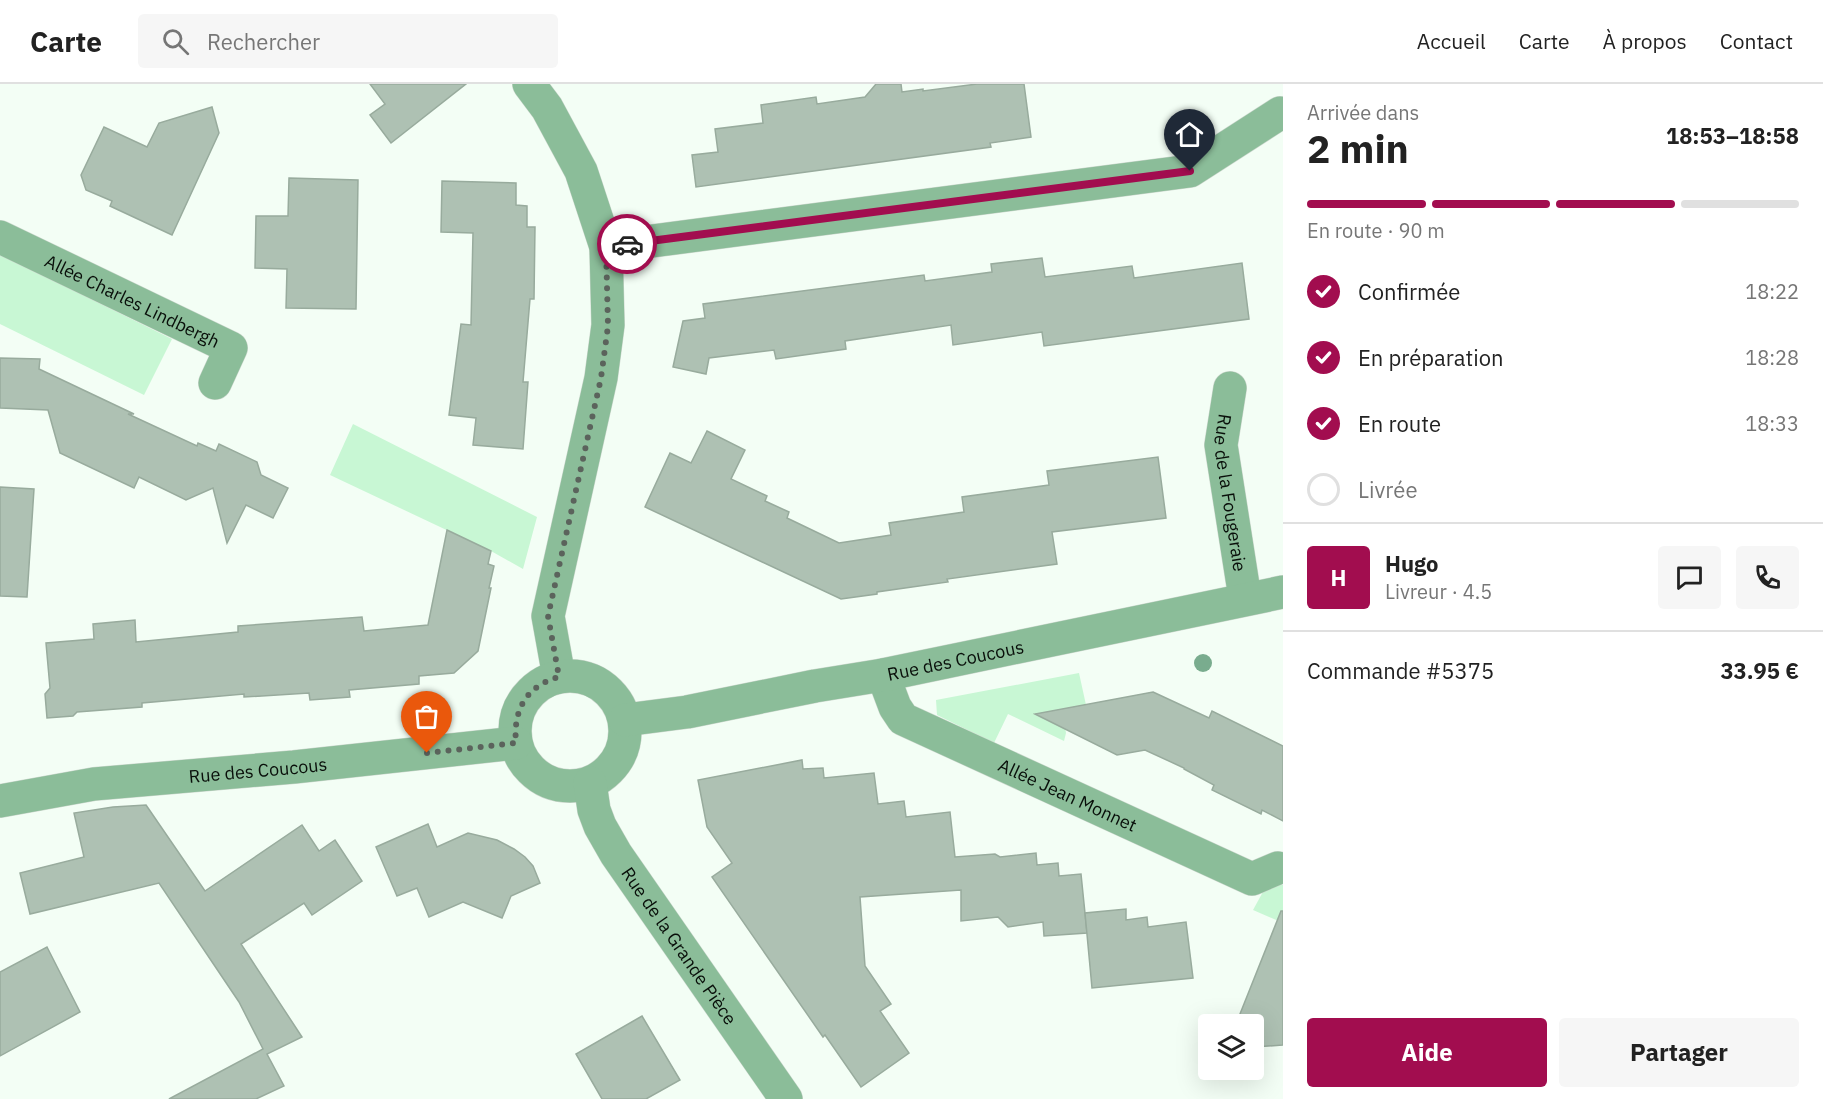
<!DOCTYPE html>
<html lang="fr">
<head>
<meta charset="utf-8">
<style>
	body { margin:0; font-family:"IBM Plex Sans",sans-serif; background:#f6f6f6; color:#222; height:100vh; display:flex; flex-direction:column; font-size:22px; white-space:nowrap }
	* { box-sizing:border-box; margin:0 }
	p { font-size:20px; color:#767676 }
	.icon { flex:none; width:33px; height:33px; fill:none; stroke:currentColor; stroke-width:2; stroke-linecap:round; stroke-linejoin:round }
	.map { position:relative; flex:1; overflow:hidden }
	.panel { display:flex; flex-direction:column; background:#fff; width:540px }
	.panel>* { flex:none }
	.tools { position:absolute; left:1198px; top:930px; display:grid; gap:12px }
	.tools a { display:grid; place-items:center; width:66px; height:66px; border-radius:6px; background:#fff; box-shadow:0 6px 24px #0002; font-size:30px }
	.pin { position:absolute; display:grid; place-items:center; width:51px; height:51px; color:#fff; margin:-62px -26px; border-radius:50% 50% 50% 0; rotate:-45deg; box-shadow:0 0 6px #0007 }
	.pin .icon { rotate:45deg }
	.courier { position:absolute; display:grid; place-items:center; width:60px; height:60px; margin:-30px; border:4px solid #a20d4f; border-radius:50%; background:#fff; color:#222; box-shadow:0 2px 8px #0007 }
	.headline em { font-style:normal; font-weight:700 }
	.headline div { display:flex; flex-direction:column-reverse }
	.headline { display:flex; align-items:center; justify-content:space-between; height:102px; padding:0 24px }
	h1 { font-size:39px; font-weight:700; line-height:45px }
	.bar { display:grid; grid-template-columns:repeat(4,1fr); gap:9px 6px; align-content:center; height:72px; padding:0 24px }
	.bar i { height:8px; border-radius:4px; background:#e0e0e0 }
	.bar .current { background:#a20d4f }
	.bar p { grid-column:span 4 }
	.line { display:flex; align-items:center; gap:15px; padding:0 24px; border-top:2px solid #e0e0e0 }
	.line div { flex:1 }
	.round { display:grid; place-items:center; flex:none; width:63px; height:63px; border-radius:6px; background:#f6f6f6 }
	ol { padding:0 24px; list-style:none }
	li { display:flex; align-items:center; gap:18px; height:66px }
	li p { margin-inline-start:auto }
	li .icon { padding:6px; border-radius:50%; background:#a20d4f; color:#fff; stroke-width:4 }
	li:last-child { color:#767676 }
	li i { width:33px; height:33px; border:3px solid #e0e0e0; border-radius:50% }
	.button { display:flex; gap:12px; margin-top:auto; padding:12px 24px }
	.button a { flex:1; height:69px; border-radius:6px; background:#a20d4f; color:#fff; font-size:24px; font-weight:700; line-height:69px; text-align:center }
	.button a+a { background:#f6f6f6; color:#222 }
	header { display:flex; align-items:center; gap:36px; box-sizing:border-box; height:84px; padding:0 30px; background:#fff; border-bottom:2px solid #e0e0e0 }
	header strong { font-size:28px }
	nav { display:flex; gap:33px; margin-inline-start:auto; font-size:21px }
	.search { width:420px; height:54px; background:#f6f6f6; display:flex; align-items:center; gap:15px; box-sizing:border-box; padding:0 21px; border-radius:6px; color:#767676; font-size:22px }
	main { display:flex; flex:1; min-height:0 }
	.map>svg:first-child { display:block }
</style>
</head>
<body>
<header>
<strong>Carte</strong>
<div class="search"><svg class="icon" aria-label="search" viewBox="0 0 24 24"><circle cx="10" cy="10" r="6"/><path d="M15 15l6 6"/></svg>Rechercher</div>
<nav><a>Accueil</a><a>Carte</a><a>À propos</a><a>Contact</a></nav>
</header>
<main>
<div class="map">
<svg width="1283" height="1015" viewBox="0 0 1283 1015">
	<rect width="100%" height="100%" fill="#f3fef5"/>
	<g fill="#c8f7d4">
		<path d="M0 170 172 255 144 311 0 240Z"/>
		<path d="M353 340 537 433 523 485 491 467 330 391Z"/>
		<path d="M1079 589 1086 621 1062 626 1066 649 1064 657 1008 630 994 659 937 631 936 616Z"/>
		<path d="M1270 795 1283 801V839L1253 826Z"/>
	</g>
	<g fill="#aec1b3" stroke="#98ab9d" stroke-width="1.5">
		<path d="M370 0H466L391 59 370 31 385 20Z"/>
		<path d="M876 0H901L902 8 923 5V7L977 0H1024L1031 53 990 59 991 63 696 103 692 71 718 68 715 45 763 39 761 21 816 13 817 20 865 13Z"/>
		<path d="M212 23 219 49 172 151 110 122 112 117 86 106 81 91 104 43 147 63 159 39Z"/>
		<path d="M289 94 358 96 356 225 286 224 287 185 255 184 256 132H288Z"/>
		<path d="M442 97 516 99V121L527 122V143H535L534 215H530L523 298H528L523 365 473 361 476 334 449 331 461 240 471 241 473 149 441 148Z"/>
		<path d="M1042 174 1045 193 1132 182 1134 194 1242 179 1249 235 1044 262 1042 248 953 261 951 241 845 257 846 265 776 275 774 266 709 274 706 290 673 283 683 237 705 234 703 220 924 191 925 197 992 188 991 180Z"/>
		<path d="M0 274 40 275 39 285 134 330H128L197 362 198 359 216 367 219 360 257 378 261 391 288 404 273 434 246 421 227 459 213 404 186 416 139 393 134 404 60 369 48 326 0 324Z"/>
		<path d="M707 347 745 366 731 395 767 412 765 417 789 428 787 434 839 459 891 451 889 439 964 428 962 413 1049 401 1047 387 1158 373 1166 434 1052 448 1057 480 947 495 948 498 877 508V510L841 515 645 423 670 369 691 379Z"/>
		<path d="M0 403 34 405 27 513 0 512Z"/>
		<path d="M447 446 491 467 488 480 494 482 489 504H491L478 567 454 589 419 592V600L349 606 350 613 310 616 309 609 244 613V610L142 619V623L77 628 73 632 47 634 45 610 50 604 46 559 94 555 93 540 135 536 136 558 238 548V542L362 533 364 547 428 541Z"/>
		<path d="M1153 608 1209 634 1212 627 1283 662V737L1262 726 1261 730 1212 706 1214 701 1184 685V684L1145 666 1117 671 1035 630Z"/>
		<path d="M802 676 803 685 823 684 824 694 874 689 878 720 904 717 906 733 950 728 955 773 995 770 1000 773 1036 769 1037 781 1058 779 1059 792 1081 790 1087 849 1044 852 1043 838 1008 843 998 833 961 837V806L860 813 865 882 891 920 880 927 909 969 861 1003 825 951 823 953 712 793 732 779 707 743 698 696Z"/>
		<path d="M146 721 205 807 302 741 319 767 335 756 362 797 312 831 304 819 241 860 302 953 267 970 284 1002 256 1015H169L263 965 239 918 159 799 30 830 20 789 84 773 74 729 113 723Z"/>
		<path d="M428 740 437 763 468 749 497 756 514 765 525 773 533 782 540 799 511 812 502 834 463 818 429 833 417 804 397 812 376 763Z"/>
		<path d="M1126 825V836L1147 833 1148 843 1186 838 1193 894 1092 904 1085 829Z"/>
		<path d="M1281 827H1283V961L1254 963V940H1236Z"/>
		<path d="M47 863 80 928 0 972V888Z"/>
		<path d="M642 932 680 996 646 1015H602L576 970Z"/>
	</g>
	<g fill="none" stroke-linecap="round" stroke-linejoin="round">
		<g stroke="#ced8cf" stroke-width="34">
			<g id="minor">
				<path d="M529 0 547 24 581 87 606 163 608 241 601 294 548 532 559 593"/>
				<path id="s1" d="M0 153 231 264 215 299"/>
				<path d="M606 163 1190 87 1280 29"/>
				<path id="s2" d="M1230 304 1221 361 1245 514"/>
				<path id="s3" d="M883 591 895 623 903 635 1252 795 1278 784"/>
				<circle cx="570" cy="647" r="55"/>
				<path id="s4" d="M625 636 687 628 815 602 883 591 1283 508"/>
				<path id="s5" d="M590 699 594 726 600 742 616 770 786 1015"/>
				<path id="s6" d="M0 717 94 700 294 683 516 659"/>
			</g>
		</g>
		<use href="#minor" stroke="#8bbd99" stroke-width="33"/>
	</g>
	<circle fill="#79ac8e" cx="1203" cy="579" r="9"/>
	<g fill="none" stroke-linecap="round" stroke-linejoin="round">
		<path stroke="#5b635c" stroke-width="6" stroke-dasharray="0 10.8" d="M427 669 516 659C513 626 526 602 559 593L548 532 601 294 608 242 606 163 627 160"/>
		<path stroke="#a20d4f" stroke-width="8" d="M627 160 1190 87"/>
	</g>
	<g text-anchor="middle" dominant-baseline="central" stroke-width="6" stroke-linejoin="round" paint-order="stroke">
		<g font-size="18" fill="#090f0a" stroke="#f3fef5">
			<text stroke="none"><textPath href="#s1" startOffset="147">Allée Charles Lindbergh</textPath></text>
			<text stroke="none"><textPath href="#s2" startOffset="106">Rue de la Fougeraie</textPath></text>
			<text stroke="none"><textPath href="#s4" startOffset="336">Rue des Coucous</textPath></text>
			<text stroke="none"><textPath href="#s6" startOffset="260">Rue des Coucous</textPath></text>
			<text stroke="none"><textPath href="#s3" startOffset="230">Allée Jean Monnet</textPath></text>
			<text stroke="none"><textPath href="#s5" startOffset="188">Rue de la Grande Pièce</textPath></text>
		</g>
	</g>
</svg>
<div class="tools">
<a><svg class="icon" aria-label="layers" viewBox="0 0 24 24"><path d="M12 4l9 5-9 5-9-5zM3 14l9 5 9-5"/></svg></a>
</div>
<div class="pin" style="left:427px;top:669px;background:#ea580c"><svg class="icon" aria-label="bag" viewBox="0 0 24 24"><path d="M5 8h14l-1 12H6zM9 8a3 3 0 0 1 6 0"/></svg></div>
<div class="pin" style="left:1190px;top:87px;background:#1f2937"><svg class="icon" aria-label="home" viewBox="0 0 24 24"><path d="M3 11l9-7 9 7M6 9v11h12V9"/></svg></div>
<div class="courier" style="left:627px;top:160px"><svg class="icon" aria-label="car" viewBox="0 0 24 24"><path d="M5 17H2v-5l4-1 3-4h7l3 4 3 1v5h-3M9 17h6M6 11h13"/><circle cx="7" cy="17" r="2"/><circle cx="17" cy="17" r="2"/></svg></div>
</div>
<section class="panel">
<div class="headline"><div><h1>2 min</h1><p>Arrivée dans</p></div><em>18:53–18:58</em></div>
<div class="bar"><i class="current"></i><i class="current"></i><i class="current"></i><i></i><p>En route · 90 m</p></div>
<ol>
<li><svg class="icon" aria-label="check" viewBox="0 0 24 24"><path d="M5 12l5 5 9-10"/></svg>Confirmée<p>18:22</p></li>
<li><svg class="icon" aria-label="check" viewBox="0 0 24 24"><path d="M5 12l5 5 9-10"/></svg>En préparation<p>18:28</p></li>
<li><svg class="icon" aria-label="check" viewBox="0 0 24 24"><path d="M5 12l5 5 9-10"/></svg>En route<p>18:33</p></li>
<li><i></i>Livrée</li>
</ol>
<div class="line" style="height:108px"><b class="round" style="background:#a20d4f;color:#fff">H</b><div><b>Hugo</b><p>Livreur · 4.5</p></div><a class="round"><svg class="icon" aria-label="chat" viewBox="0 0 24 24"><path d="M4 5h16v11H9l-5 4z"/></svg></a><a class="round"><svg class="icon" aria-label="phone" viewBox="0 0 24 24"><path d="M5 4h4l2 5-3 2q2 4 5 5l2-3 5 2v4C11 20 4 13 5 4z"/></svg></a></div>
<div class="line" style="height:78px"><div>Commande #5375</div><b>33.95 €</b></div>
<div class="button"><a>Aide</a><a>Partager</a></div>
</section>
</main>
</body>
</html>
